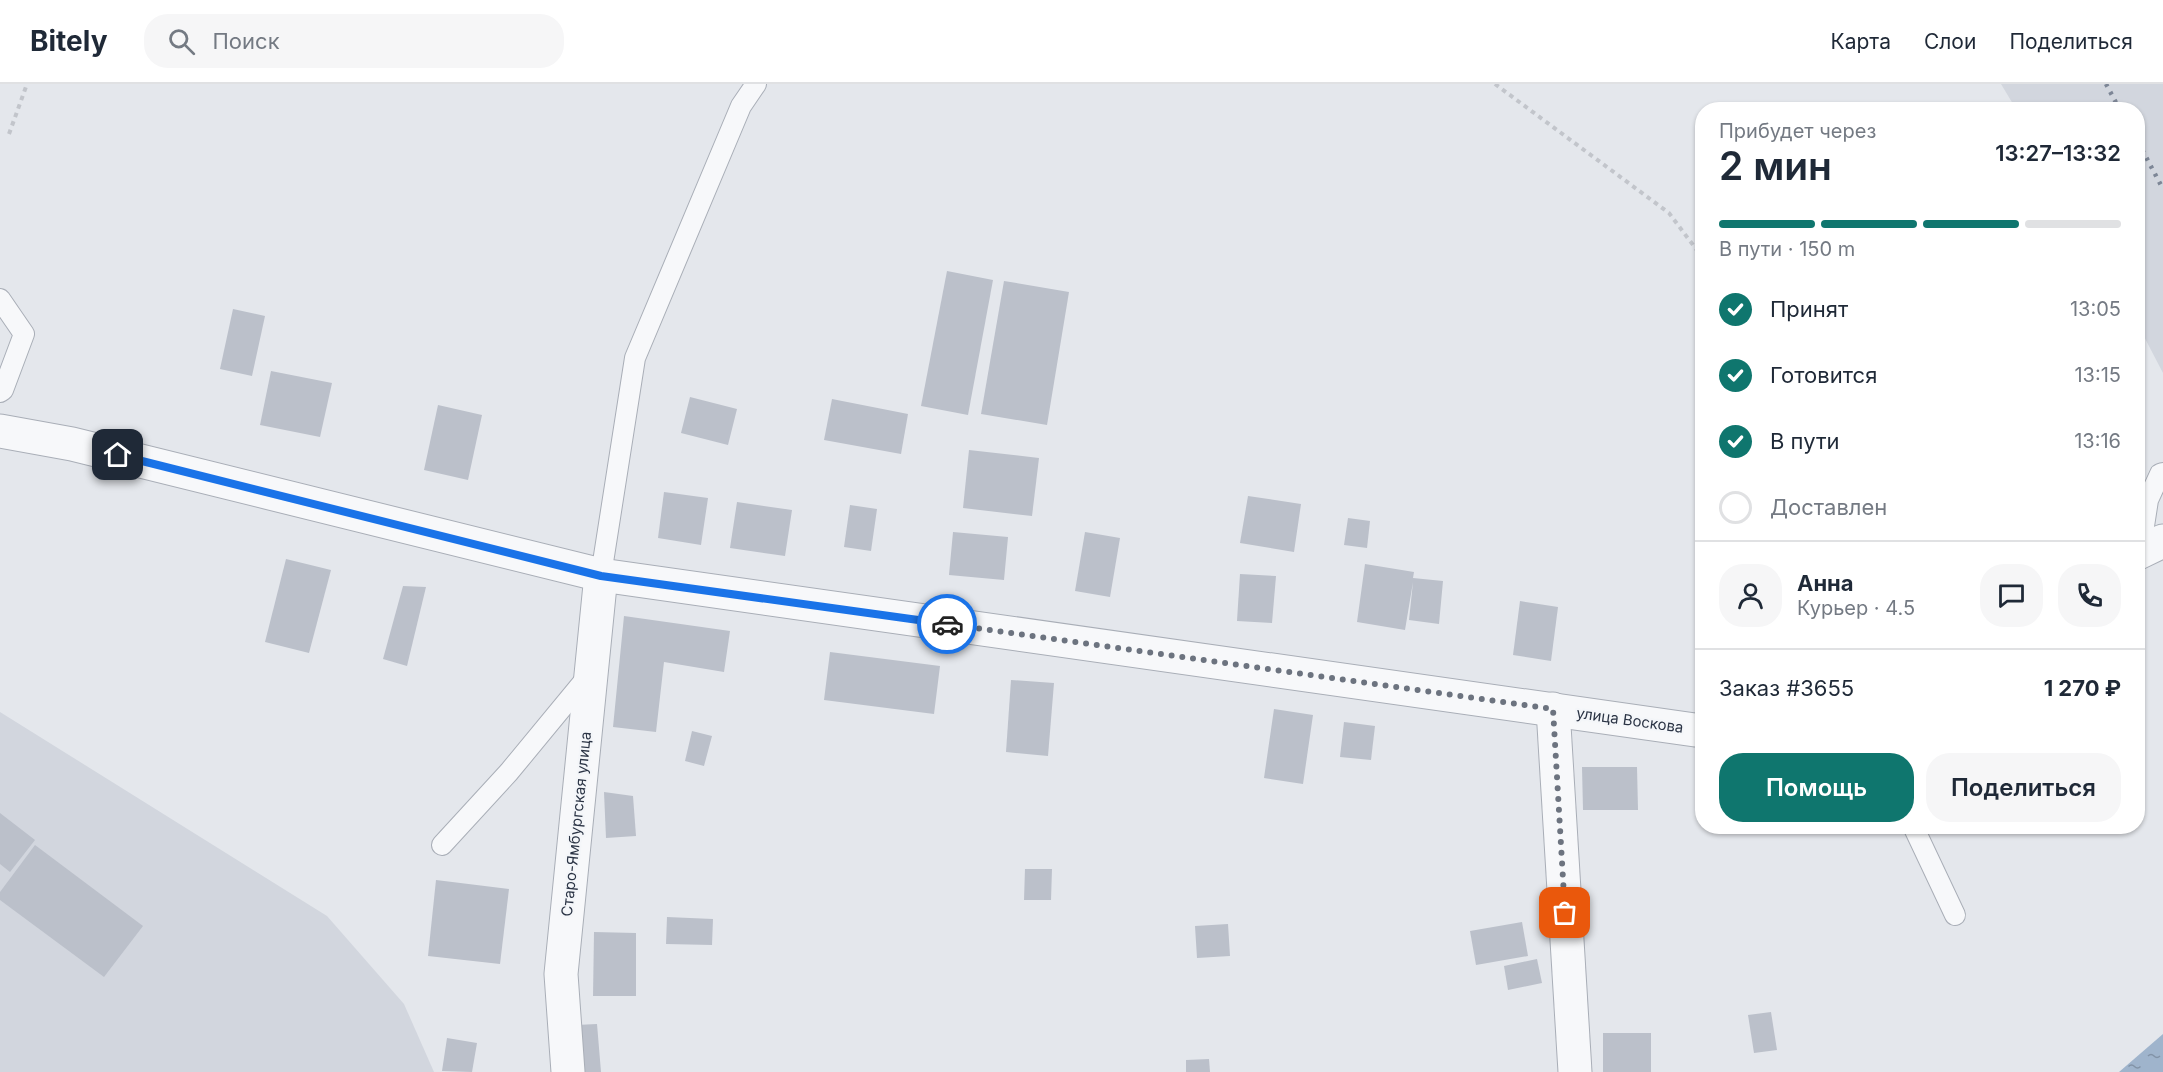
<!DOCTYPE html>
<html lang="ru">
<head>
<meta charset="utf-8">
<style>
	body { margin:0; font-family:Inter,sans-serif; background:#f6f6f7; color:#1f2937; height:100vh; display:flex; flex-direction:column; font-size:22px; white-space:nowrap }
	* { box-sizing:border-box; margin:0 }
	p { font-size:20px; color:#747a83 }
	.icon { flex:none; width:33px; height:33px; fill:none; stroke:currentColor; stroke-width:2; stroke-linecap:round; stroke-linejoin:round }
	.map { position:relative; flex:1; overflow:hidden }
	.panel { position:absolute; left:1695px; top:18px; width:450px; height:732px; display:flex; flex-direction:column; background:#fff; border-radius:24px; box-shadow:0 2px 4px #0004 }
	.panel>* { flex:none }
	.pin { position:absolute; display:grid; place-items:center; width:51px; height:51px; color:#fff; margin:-26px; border-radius:12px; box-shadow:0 3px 9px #0006 }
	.courier { position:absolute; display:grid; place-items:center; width:60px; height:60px; margin:-30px; border:4px solid #1a73e8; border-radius:50%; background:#fff; color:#222; box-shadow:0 2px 8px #0007 }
	.head em { font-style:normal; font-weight:600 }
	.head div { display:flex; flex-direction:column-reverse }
	.head { display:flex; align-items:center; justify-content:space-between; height:102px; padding:0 24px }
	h1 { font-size:39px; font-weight:600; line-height:45px }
	.bar { display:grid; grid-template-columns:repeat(4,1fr); gap:9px 6px; align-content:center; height:72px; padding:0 24px }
	.bar i { height:8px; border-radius:4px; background:#e0e1e3 }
	.bar .current { background:#0f766e }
	.bar p { grid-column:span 4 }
	.line { display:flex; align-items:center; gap:15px; padding:0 24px; border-top:2px solid #e0e1e3 }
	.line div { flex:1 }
	.round { display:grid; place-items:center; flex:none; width:63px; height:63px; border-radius:24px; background:#f6f6f7 }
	ol { padding:0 24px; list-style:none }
	li { display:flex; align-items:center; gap:18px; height:66px }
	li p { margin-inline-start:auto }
	li .icon { padding:6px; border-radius:50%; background:#0f766e; color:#fff; stroke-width:4 }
	li:last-child { color:#747a83 }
	li i { width:33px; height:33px; border:3px solid #e0e1e3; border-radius:50% }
	.action { display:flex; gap:12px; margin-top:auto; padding:12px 24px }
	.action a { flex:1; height:69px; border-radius:24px; background:#0f766e; color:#fff; font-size:24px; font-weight:600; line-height:69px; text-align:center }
	.action a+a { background:#f6f6f7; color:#1f2937 }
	header { display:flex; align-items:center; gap:36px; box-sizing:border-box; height:84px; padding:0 30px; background:#fff; border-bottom:2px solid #e0e1e3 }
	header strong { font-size:28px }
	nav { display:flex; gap:33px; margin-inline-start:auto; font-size:21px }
	.search { width:420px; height:54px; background:#f6f6f7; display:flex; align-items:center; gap:15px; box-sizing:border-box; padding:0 21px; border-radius:24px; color:#747a83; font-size:22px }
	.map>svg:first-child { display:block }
</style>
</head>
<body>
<header>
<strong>Bitely</strong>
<div class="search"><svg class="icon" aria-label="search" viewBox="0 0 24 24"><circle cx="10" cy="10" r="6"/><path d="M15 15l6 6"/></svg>Поиск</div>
<nav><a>Карта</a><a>Слои</a><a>Поделиться</a></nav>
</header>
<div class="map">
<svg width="2163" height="988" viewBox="0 0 2163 988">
	<defs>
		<pattern id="water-ripples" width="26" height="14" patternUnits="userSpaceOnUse" patternTransform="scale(1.5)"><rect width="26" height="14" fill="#9fb4cc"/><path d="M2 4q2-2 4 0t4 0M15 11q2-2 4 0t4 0" fill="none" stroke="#8293a7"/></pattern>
	</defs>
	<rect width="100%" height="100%" fill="#e4e7ec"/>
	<g fill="#d2d6de">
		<path d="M2001 0H2163V289L2138 241V26L2016 25Z"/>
		<path d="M0 628 327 832 404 920 434 988H0Z"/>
	</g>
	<path fill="url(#water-ripples)" d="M2163 950V988H2119Z"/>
	<g fill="#bbc0ca">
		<path d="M947 187 993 196 968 331 921 322Z"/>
		<path d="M1004 197 1069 208 1047 341 981 330Z"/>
		<path d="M233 225 265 232 252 292 220 285Z"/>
		<path d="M271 287 332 299 320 353 260 341Z"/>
		<path d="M690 313 737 325 728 361 681 349Z"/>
		<path d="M832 315 908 330 901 370 824 356Z"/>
		<path d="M438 321 482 331 468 396 424 386Z"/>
		<path d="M969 366 1039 374 1032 432 963 424Z"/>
		<path d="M664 408 708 414 701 461 658 454Z"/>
		<path d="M1248 412 1301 420 1294 468 1240 459Z"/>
		<path d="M737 418 792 426 785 472 730 464Z"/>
		<path d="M850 421 877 425 871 467 844 463Z"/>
		<path d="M1348 434 1370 437 1367 464 1344 461Z"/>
		<path d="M953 448 1008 453 1004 496 949 491Z"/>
		<path d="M1085 448 1120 454 1110 513 1075 507Z"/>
		<path d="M286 475 331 486 309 569 265 558Z"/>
		<path d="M1365 480 1414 488 1413 494 1443 497 1439 540 1409 536 1413 498 1405 546 1357 538Z"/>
		<path d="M1240 490 1276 492 1272 539 1237 537Z"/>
		<path d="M403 502 426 503 407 582 383 575Z"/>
		<path d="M1520 517 1558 523 1551 577 1513 571Z"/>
		<path d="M624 532 730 547 724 588 664 578 656 648 613 643Z"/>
		<path d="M830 568 940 582 934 630 824 616Z"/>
		<path d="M1011 596 1054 599 1048 672 1006 668Z"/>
		<path d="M1274 625 1313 631 1303 700 1264 694Z"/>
		<path d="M1344 638 1375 642 1371 676 1340 673Z"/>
		<path d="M692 647 712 652 704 682 685 677Z"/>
		<path d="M1582 683H1637L1638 726H1583Z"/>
		<path d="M604 708 633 712 636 752 606 754Z"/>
		<path d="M0 729 35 756 10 788 0 780Z"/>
		<path d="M35 761 143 842 104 893 0 816V808Z"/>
		<path d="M1025 785H1052L1051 816H1024Z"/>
		<path d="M436 796 509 805 500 880 428 872Z"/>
		<path d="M667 833 713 835 712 861 666 860Z"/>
		<path d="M1522 838 1528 872 1476 881 1470 847Z"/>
		<path d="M1228 840 1230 872 1197 874 1195 842Z"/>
		<path d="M594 848 636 849V912H593Z"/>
		<path d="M1537 875 1542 899 1508 906 1504 882Z"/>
		<path d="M1771 928 1777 966 1754 969 1748 931Z"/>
		<path d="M597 940 601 988H579L576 941Z"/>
		<rect x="1603" y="949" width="48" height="39"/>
		<path d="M447 954 477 959 472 988 442 987Z"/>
		<path d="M1209 975 1210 988H1186V976Z"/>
	</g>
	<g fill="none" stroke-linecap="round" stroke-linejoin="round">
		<g stroke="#a9aeb7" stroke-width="22">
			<g id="service">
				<path d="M0 215 24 250 3 306 0 308"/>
				<path d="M2140 468 2148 416 2160 390 2163 389"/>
				<path d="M601 491 635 274 741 22 756 0"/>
				<path d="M1913 742 1955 831"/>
				<path d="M442 761 509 688 589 591"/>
			</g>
		</g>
		<g stroke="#a9aeb7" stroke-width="35">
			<g id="minor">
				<path d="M0 347 72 360 601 491 1695 646 1702 645"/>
				<path d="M2138 469 2163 457"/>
				<path d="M1553 625 1575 988"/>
				<path d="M568 988 561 890 601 491"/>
			</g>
		</g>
		<g stroke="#c2c5cb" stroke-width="4" stroke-dasharray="4.5 4.5" stroke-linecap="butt">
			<path d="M1495 0 1669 129 1702 173"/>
			<path d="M9 50 27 0"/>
		</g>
		<use href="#service" stroke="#f7f8fa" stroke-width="20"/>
		<use href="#minor" stroke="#f7f8fa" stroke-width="33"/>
		<g stroke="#7d8696" stroke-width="4.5" stroke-dasharray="3 6" stroke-linecap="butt">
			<path d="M2106 0 2120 26"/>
			<path d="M2138 58 2163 105"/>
		</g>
	</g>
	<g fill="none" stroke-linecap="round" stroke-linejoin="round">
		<path stroke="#6c737f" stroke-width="6" stroke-dasharray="0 10.8" d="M947 540 1553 625 1565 829"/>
		<path stroke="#1a73e8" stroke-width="8" d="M118 371 601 492 947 540"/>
	</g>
	<g text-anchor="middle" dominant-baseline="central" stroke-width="4.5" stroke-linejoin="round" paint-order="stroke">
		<g font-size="15" fill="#2b3445" stroke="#f4f6f9">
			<text transform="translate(1630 636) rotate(8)">улица Воскова</text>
			<text transform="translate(576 740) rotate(-84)">Старо-Ямбургская улица</text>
		</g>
	</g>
</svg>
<div class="pin" style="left:1565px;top:829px;background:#ea580c"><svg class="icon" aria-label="bag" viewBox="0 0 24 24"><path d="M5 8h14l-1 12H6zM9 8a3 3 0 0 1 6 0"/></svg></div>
<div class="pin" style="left:118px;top:371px;background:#1f2937"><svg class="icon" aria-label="home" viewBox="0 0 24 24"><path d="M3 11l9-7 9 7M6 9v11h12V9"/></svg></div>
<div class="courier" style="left:947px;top:540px"><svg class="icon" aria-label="car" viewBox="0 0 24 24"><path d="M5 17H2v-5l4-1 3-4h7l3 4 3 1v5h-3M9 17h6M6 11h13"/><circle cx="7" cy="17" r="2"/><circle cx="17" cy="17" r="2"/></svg></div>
<section class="panel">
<div class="head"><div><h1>2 мин</h1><p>Прибудет через</p></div><em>13:27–13:32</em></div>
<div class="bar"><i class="current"></i><i class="current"></i><i class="current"></i><i></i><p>В пути · 150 m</p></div>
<ol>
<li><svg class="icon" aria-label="check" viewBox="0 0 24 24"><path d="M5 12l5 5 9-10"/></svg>Принят<p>13:05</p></li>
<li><svg class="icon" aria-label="check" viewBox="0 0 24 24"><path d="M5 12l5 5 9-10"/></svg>Готовится<p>13:15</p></li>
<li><svg class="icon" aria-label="check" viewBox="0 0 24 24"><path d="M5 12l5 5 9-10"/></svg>В пути<p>13:16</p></li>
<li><i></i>Доставлен</li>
</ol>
<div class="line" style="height:108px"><a class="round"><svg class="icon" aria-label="person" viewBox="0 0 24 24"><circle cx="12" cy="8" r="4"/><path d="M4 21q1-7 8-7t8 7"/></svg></a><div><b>Анна</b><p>Курьер · 4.5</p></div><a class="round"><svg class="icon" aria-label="chat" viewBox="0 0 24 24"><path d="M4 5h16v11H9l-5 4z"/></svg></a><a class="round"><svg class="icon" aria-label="phone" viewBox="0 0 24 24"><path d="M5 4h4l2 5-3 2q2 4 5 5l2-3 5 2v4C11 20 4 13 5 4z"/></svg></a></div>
<div class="line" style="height:78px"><div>Заказ #3655</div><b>1 270 ₽</b></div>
<div class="action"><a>Помощь</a><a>Поделиться</a></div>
</section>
</div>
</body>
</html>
